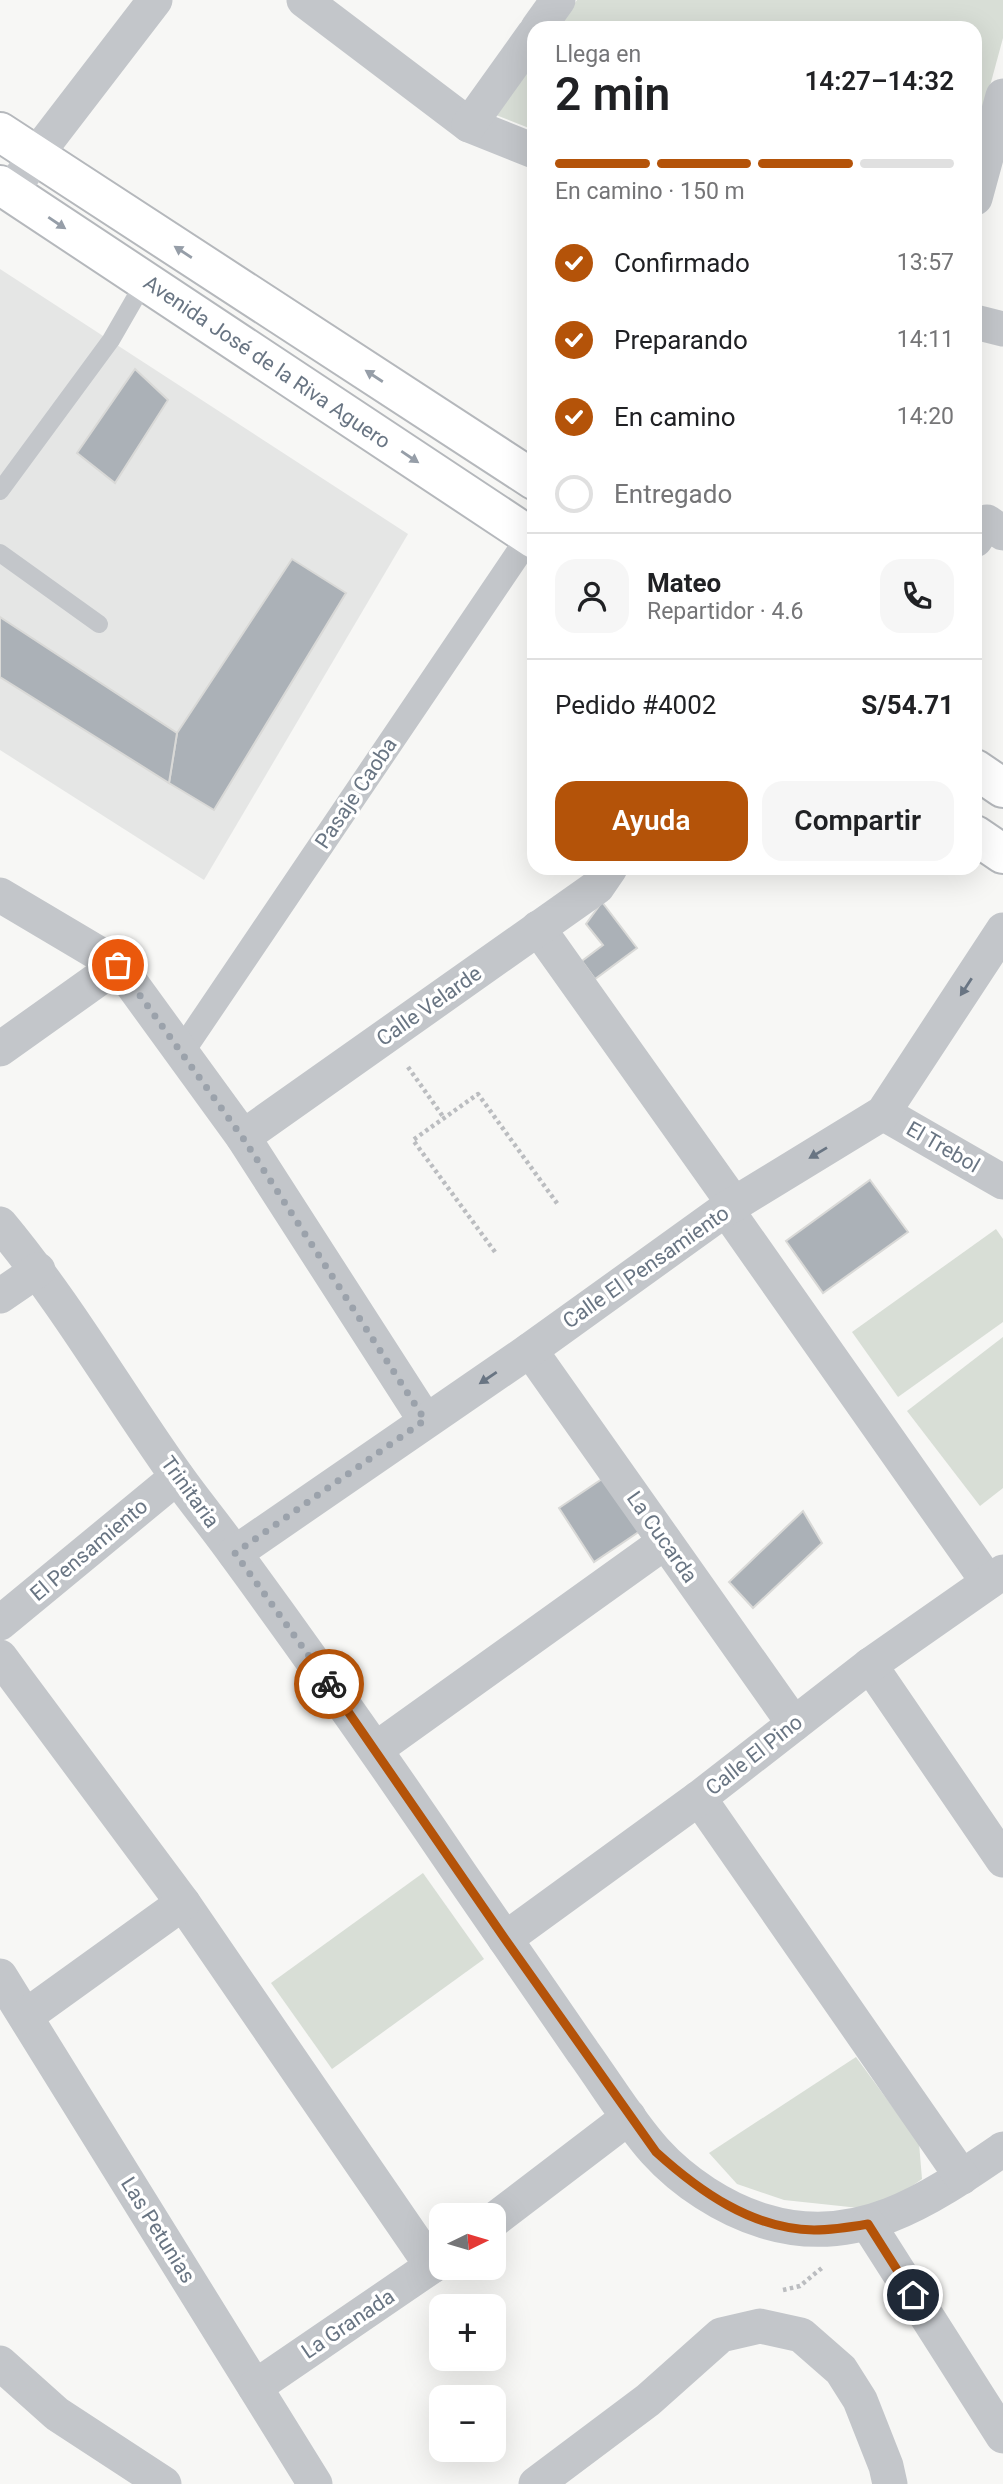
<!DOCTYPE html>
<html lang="es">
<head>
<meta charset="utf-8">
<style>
	body { margin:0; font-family:Roboto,sans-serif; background:#f6f6f6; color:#202124; height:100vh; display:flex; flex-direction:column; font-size:26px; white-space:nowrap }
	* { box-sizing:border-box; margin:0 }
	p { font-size:23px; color:#757577 }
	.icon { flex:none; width:38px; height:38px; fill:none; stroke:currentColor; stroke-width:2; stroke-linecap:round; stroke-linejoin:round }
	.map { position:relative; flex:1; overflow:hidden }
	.details { position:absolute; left:527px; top:21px; width:455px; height:854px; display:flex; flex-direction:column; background:#fff; border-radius:21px; box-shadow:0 7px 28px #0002 }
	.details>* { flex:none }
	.needle { width:46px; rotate:85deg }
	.buttons { position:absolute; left:429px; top:2203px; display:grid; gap:14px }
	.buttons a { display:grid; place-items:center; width:77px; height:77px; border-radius:14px; background:#fff; box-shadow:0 7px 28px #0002; font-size:35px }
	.pin { position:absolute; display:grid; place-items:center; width:60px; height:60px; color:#fff; margin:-30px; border:4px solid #fff; border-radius:50%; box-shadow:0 2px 7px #0007 }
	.courier { position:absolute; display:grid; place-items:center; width:70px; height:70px; margin:-35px; border:5px solid #b45309; border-radius:50%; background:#fff; color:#222; box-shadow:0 2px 9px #0007 }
	.headline em { font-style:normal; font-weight:600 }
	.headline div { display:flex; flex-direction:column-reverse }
	.headline { display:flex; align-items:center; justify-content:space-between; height:119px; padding:0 28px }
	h1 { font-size:46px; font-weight:600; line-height:52px }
	.bar { display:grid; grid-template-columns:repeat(4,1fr); gap:10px 7px; align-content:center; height:84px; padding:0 28px }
	.bar i { height:9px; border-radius:5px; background:#e0e0e0 }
	.bar .current { background:#b45309 }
	.bar p { grid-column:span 4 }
	.line { display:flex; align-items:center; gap:18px; padding:0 28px; border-top:2px solid #e0e0e0 }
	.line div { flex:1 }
	.round { display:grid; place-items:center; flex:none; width:74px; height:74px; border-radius:21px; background:#f6f6f6 }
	ol { padding:0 28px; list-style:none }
	li { display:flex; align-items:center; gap:21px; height:77px }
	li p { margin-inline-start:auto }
	li .icon { padding:7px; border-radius:50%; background:#b45309; color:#fff; stroke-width:4 }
	li:last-child { color:#757577 }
	li i { width:38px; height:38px; border:4px solid #e0e0e0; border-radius:50% }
	.button { display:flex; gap:14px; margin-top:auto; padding:14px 28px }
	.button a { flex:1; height:80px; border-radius:21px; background:#b45309; color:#fff; font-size:28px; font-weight:600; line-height:80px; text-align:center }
	.button a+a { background:#f6f6f6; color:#202124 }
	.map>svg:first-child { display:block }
</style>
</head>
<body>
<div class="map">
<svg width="1003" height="2484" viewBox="0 0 1003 2484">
	<rect width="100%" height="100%" fill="#f7f7f5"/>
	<path fill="#e5e6e5" d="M0 269 408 534 204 880 0 750Z"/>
	<g fill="#d8ded6">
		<path d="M577 0H1003V38L975 141V28H558Z"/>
		<path d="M534 61V130L496 115Z"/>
		<path d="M996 1229 1003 1239V1322L898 1397 852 1332Z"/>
		<path d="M1003 1337V1488L980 1506 907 1411Z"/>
		<path d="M423 1873 484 1959 332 2069 271 1983Z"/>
		<path d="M856 2057 919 2143 922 2179 878 2210 784 2200 737 2184 709 2153Z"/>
	</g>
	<g fill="#abb1b7" stroke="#d9d9d7" stroke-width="2">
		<path d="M135 369 168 400 115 483 77 453Z"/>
		<path d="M292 559 346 593 214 810 169 783 177 733Z"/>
		<path d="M0 617 177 733 169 783 0 677Z"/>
		<path d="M602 902 637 948 595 979 582 961 603 945 586 924Z"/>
		<path d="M870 1180 908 1232 823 1293 786 1241Z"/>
		<path d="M608 1475 643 1529 594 1562 559 1508Z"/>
		<path d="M803 1511 822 1543 753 1608 729 1582Z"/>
	</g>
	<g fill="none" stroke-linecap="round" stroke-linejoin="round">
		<g stroke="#b5b8bc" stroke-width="42">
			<g id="primary">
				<path d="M0 132 534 480"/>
				<path d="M0 185 534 539"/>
				<path d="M975 769 1003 788"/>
				<path d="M975 835 1003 854"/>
			</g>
		</g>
		<g stroke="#bbbdc0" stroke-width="4.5" stroke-dasharray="3.5 3.5" stroke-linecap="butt">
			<path d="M408 1067 444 1118"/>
			<path d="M495 1252 413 1140 478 1094 559 1206"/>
			<path d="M783 2290 800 2286 823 2267"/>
		</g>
		<g stroke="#c3c6ca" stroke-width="18">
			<path d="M0 491 111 340 145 281"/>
			<path d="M0 553 99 624"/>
		</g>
		<path stroke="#c3c6ca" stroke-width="26" d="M182 1051 530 536"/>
		<g stroke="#c3c6ca" stroke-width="35">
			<path d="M304 0 469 125 534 151"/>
			<path d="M538 28 558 0"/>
			<path d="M469 125 534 34"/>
			<path d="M11 192 36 155 155 0"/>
			<path d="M975 198 1003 96"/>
			<path d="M975 322 1003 329"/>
			<path d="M975 540 987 522 1003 533"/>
			<path d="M0 895 118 965 243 1137 425 1420"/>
			<path d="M538 928 734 1204"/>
			<path d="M0 1049 118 965"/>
			<path d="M883 1113 1003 1182"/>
			<path d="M243 1137 597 887 610 868"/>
			<path d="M726 1209 988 1582"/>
			<path d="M0 1224C66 1303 117 1392 176 1475 195 1502 217 1528 236 1555 313 1660 388 1767 461 1875 501 1934 542 1993 583 2052 607 2085 628 2121 655 2151 683 2182 724 2209 764 2221 857 2250 930 2199 1003 2149"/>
			<path d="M0 1296 38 1270"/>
			<path d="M530 1350 794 1724"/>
			<path d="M235 1553 530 1350 726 1209 883 1113 1003 930"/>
			<path d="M0 1623 177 1477"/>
			<path d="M0 1657 183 1903 432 2266"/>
			<path d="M870 1665 1003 1860"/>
			<path d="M376 1749 665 1542"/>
			<path d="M699 1798 962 2177"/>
			<path d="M505 1939 699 1798 870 1665 1003 1572"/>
			<path d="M0 1976 315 2484"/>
			<path d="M26 2016 183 1903"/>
			<path d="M494 2220 629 2117"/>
			<path d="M868 2224 1003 2436"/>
			<path d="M0 2363 57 2414 164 2484"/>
			<path d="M255 2387 441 2260"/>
			<path d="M536 2484 648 2400 721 2335 760 2326 801 2335 841 2370 860 2400 886 2466 890 2484"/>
		</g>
		<use href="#primary" stroke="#fff" stroke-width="38"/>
	</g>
	<defs><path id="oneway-solid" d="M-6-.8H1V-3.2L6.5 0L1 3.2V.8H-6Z" transform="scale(1.75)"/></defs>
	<g fill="#969ea8">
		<use href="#oneway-solid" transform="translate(57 223) rotate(34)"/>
		<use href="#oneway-solid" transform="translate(183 252) rotate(-147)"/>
		<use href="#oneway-solid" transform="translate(374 376) rotate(-147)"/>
		<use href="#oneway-solid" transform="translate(410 457) rotate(34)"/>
	</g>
	<g fill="#697583">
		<use href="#oneway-solid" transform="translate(966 987) rotate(123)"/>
		<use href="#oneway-solid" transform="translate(818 1153) rotate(149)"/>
		<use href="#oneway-solid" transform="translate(488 1378) rotate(146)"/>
	</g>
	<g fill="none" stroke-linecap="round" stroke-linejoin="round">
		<path stroke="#9ba2ab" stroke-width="7" stroke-dasharray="0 12.6" d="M118 965 243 1138 425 1420 235 1553 329 1684"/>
		<path stroke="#b45309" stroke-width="9" d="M329 1684 505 1939 656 2152C699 2191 752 2229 814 2230 832 2230 851 2227 868 2224L913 2295"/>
	</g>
	<g text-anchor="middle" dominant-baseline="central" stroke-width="7" stroke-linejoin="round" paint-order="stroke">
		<g font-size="21" fill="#697583" stroke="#fff">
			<text transform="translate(267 362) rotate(34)">Avenida José de la Riva Aguero</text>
			<text transform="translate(356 793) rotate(-56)">Pasaje Caoba</text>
			<text transform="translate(429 1006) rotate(-35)">Calle Velarde</text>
			<text transform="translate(943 1147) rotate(30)">El Trebol</text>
			<text transform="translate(646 1267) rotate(-35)">Calle El Pensamiento</text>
			<text transform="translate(190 1492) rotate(54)">Trinitaria</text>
			<text transform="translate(662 1537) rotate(55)">La Cucarda</text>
			<text transform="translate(89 1550) rotate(-40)">El Pensamiento</text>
			<text transform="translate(754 1755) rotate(-38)">Calle El Pino</text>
			<text transform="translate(158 2230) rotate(58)">Las Petunias</text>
			<text transform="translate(348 2324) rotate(-34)">La Granada</text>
		</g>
	</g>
</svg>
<div class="buttons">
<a><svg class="needle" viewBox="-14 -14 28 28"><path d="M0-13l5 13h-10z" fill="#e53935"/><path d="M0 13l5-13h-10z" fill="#757577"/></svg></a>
<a>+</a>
<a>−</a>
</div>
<div class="pin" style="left:118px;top:965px;background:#ea580c"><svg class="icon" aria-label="bag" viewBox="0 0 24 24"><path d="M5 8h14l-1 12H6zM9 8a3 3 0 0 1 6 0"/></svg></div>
<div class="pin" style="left:913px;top:2295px;background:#1f2937"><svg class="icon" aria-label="home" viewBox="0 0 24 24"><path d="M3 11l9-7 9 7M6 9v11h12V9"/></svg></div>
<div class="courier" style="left:329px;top:1684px"><svg class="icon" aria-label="bike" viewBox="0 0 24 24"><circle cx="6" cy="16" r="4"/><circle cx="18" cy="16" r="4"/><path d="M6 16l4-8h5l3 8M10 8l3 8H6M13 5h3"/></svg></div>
<section class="details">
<div class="headline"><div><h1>2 min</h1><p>Llega en</p></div><em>14:27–14:32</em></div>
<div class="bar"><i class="current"></i><i class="current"></i><i class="current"></i><i></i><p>En camino · 150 m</p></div>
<ol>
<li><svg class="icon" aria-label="check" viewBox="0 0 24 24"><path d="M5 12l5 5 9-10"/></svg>Confirmado<p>13:57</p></li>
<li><svg class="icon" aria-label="check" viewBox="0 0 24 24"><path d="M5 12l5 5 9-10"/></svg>Preparando<p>14:11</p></li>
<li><svg class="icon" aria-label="check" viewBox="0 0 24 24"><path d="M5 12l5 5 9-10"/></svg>En camino<p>14:20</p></li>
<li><i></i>Entregado</li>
</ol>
<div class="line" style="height:126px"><a class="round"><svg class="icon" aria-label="person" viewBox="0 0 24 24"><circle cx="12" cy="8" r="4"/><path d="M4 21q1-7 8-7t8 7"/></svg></a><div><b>Mateo</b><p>Repartidor · 4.6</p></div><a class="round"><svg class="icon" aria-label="phone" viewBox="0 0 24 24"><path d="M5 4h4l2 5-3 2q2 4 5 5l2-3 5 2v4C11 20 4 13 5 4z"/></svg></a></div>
<div class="line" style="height:91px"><div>Pedido #4002</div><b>S/54.71</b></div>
<div class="button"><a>Ayuda</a><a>Compartir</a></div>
</section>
</div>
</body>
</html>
